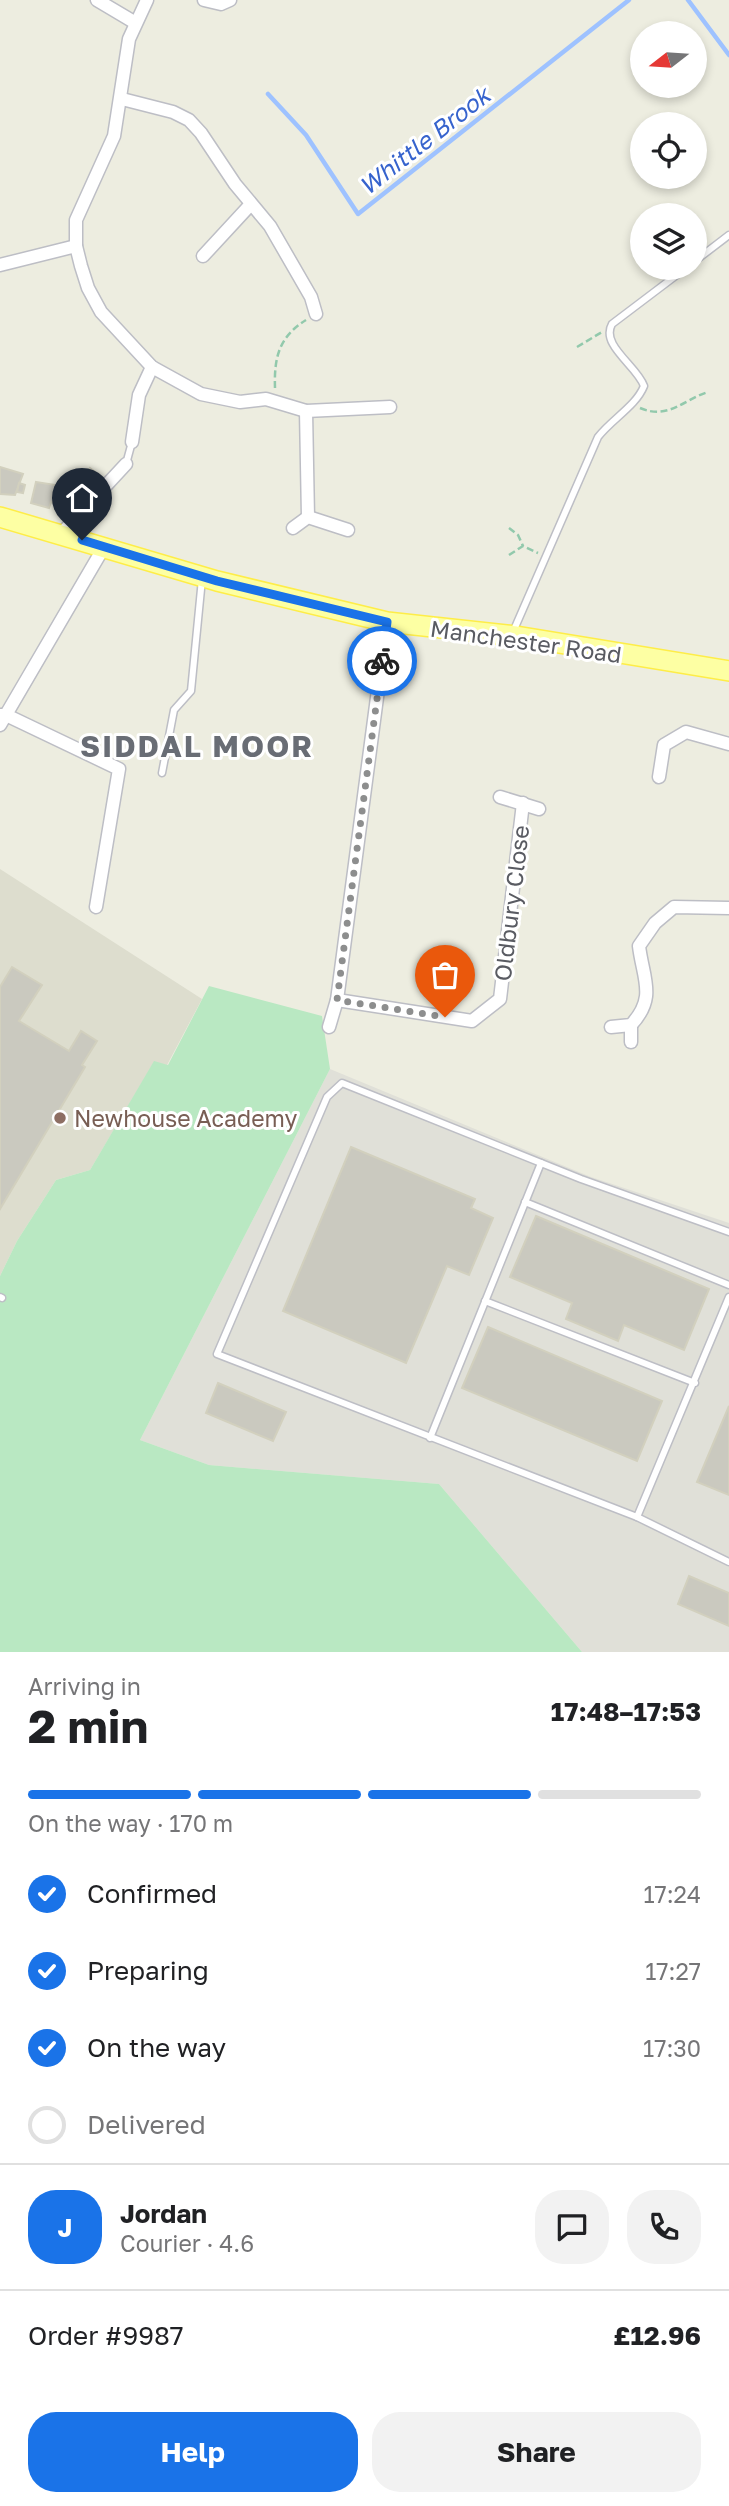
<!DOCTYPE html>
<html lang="en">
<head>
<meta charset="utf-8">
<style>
	body { margin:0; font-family:"Golos Text",sans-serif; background:#f2f2f2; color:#202124; height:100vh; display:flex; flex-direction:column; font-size:26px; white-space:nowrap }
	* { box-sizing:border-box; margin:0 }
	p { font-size:23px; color:#757577 }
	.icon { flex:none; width:38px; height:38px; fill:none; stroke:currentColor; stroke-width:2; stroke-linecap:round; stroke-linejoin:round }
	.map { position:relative; height:1652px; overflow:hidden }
	.drawer { display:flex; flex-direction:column; background:#fff; flex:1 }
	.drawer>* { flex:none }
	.needle { width:46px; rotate:253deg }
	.tools { position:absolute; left:630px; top:21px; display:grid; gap:14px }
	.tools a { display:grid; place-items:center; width:77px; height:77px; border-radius:50%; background:#fff; box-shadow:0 4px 10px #0003; font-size:35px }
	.pin { position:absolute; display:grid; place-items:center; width:60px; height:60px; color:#fff; margin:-72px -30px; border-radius:50% 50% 50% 0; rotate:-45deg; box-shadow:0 0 7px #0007 }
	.pin .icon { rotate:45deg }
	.courier { position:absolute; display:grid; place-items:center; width:70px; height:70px; margin:-35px; border:5px solid #1a73e8; border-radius:50%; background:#fff; color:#222; box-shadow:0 2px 9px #0007 }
	.overview em { font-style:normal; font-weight:700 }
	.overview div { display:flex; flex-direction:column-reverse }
	.overview { display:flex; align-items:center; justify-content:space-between; height:119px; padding:0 28px }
	h1 { font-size:46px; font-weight:700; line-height:52px }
	.bar { display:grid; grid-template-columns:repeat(4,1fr); gap:10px 7px; align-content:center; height:84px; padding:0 28px }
	.bar i { height:9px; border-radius:5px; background:#e0e0e0 }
	.bar .on { background:#1a73e8 }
	.bar p { grid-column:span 4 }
	.line { display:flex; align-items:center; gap:18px; padding:0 28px; border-top:2px solid #e0e0e0 }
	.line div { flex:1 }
	.round { display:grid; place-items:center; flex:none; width:74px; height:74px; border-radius:28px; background:#f2f2f2 }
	ol { padding:0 28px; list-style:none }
	li { display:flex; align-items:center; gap:21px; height:77px }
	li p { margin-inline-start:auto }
	li .icon { padding:7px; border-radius:50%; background:#1a73e8; color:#fff; stroke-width:4 }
	li:last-child { color:#757577 }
	li i { width:38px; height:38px; border:4px solid #e0e0e0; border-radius:50% }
	.button { display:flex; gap:14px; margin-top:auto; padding:14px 28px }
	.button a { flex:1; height:80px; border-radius:28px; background:#1a73e8; color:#fff; font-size:28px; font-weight:700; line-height:80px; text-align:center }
	.button a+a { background:#f2f2f2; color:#202124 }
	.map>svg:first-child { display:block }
</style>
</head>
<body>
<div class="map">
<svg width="729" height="1652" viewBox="0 0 729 1652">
	<rect width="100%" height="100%" fill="#edede0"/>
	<path fill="#e0e0d8" d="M330 1069 591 1177 729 1223V1652H582L439 1484 209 1465 140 1440Z"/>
	<path fill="#ddddce" d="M0 869 202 999 167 1065 154 1062 90 1170 56 1180 17 1241 0 1276Z"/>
	<path fill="#b9e8c2" d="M209 986 322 1016 330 1069 140 1440 209 1465 439 1484 582 1652H0V1276L17 1241 56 1180 90 1170 154 1061 168 1065Z"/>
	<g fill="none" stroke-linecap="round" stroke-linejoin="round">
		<g stroke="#9ec2ff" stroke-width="4.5">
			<path d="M688 0 729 55"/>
			<path d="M268 94 306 135 358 214 629 0"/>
		</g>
	</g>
	<g fill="#cac9bf" stroke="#d2d0be" stroke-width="2">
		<path d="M0 467 23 474 15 495 0 494Z"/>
		<path d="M90 468 100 476 82 497 62 490 64 485 74 488Z"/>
		<path d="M36 482 62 486 57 504 51 502 49 508 31 503Z"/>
		<path d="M19 483 25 485 23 493 17 492Z"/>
		<path d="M12 967 42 985 19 1021 69 1051 81 1031 97 1041 82 1065 85 1067 0 1209V987Z"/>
		<path d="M351 1147 475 1199 471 1208 493 1218 469 1275 447 1266 406 1363 283 1311Z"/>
		<path d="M536 1216 709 1289 684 1350 624 1325 618 1341 566 1319 572 1303 510 1277Z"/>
		<path d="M488 1327 662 1401 637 1461 462 1388Z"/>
		<path d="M218 1383 286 1412 273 1441 206 1413Z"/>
		<path d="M729 1406V1495L697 1482Z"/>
		<path d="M689 1576 729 1593V1626L678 1604Z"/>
	</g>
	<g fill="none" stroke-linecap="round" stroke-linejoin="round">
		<g stroke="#bdbec5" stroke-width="9">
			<g id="lane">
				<path d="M695 261 729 235"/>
				<path d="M126 464 132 442"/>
				<path d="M513 632 598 437C612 419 636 406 644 386 637 366 600 345 612 324L686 268"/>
				<path d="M162 773 174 710 191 691 202 579"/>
				<path d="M525 1202 729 1285"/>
				<path d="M729 1232 581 1179 342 1083 327 1097 217 1354 637 1517 729 1562"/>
				<path d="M0 1297 2 1298"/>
				<path d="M485 1301 695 1383"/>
				<path d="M430 1438 541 1163"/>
				<path d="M637 1517 729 1297"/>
			</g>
		</g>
		<g stroke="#bdbec5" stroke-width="15">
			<g id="street">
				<path d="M97 0 134 22"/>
				<path d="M147 0 129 39 114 136 76 220V246L81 266 88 288 101 312 152 367 201 394 240 402 266 399 306 411 390 407"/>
				<path d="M204 0 221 4 230 0"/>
				<path d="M122 99 173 112 189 120 201 133 235 184 270 226 311 297 316 314"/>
				<path d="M203 256 251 204"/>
				<path d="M0 265 76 246"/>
				<path d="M306 411 308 517"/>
				<path d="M132 442 139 395 152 367"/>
				<path d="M293 528 308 517 348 530"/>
				<path d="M61 534 126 464"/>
				<path d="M0 715H6L119 769 96 907"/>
				<path d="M0 725 104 547"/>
				<path d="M659 777 664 745 686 732 729 744"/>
				<path d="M500 797 539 809"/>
				<path d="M337 1000 472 1021 500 999 523 803"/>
				<path d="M631 1025V1042"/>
				<path d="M329 1027 337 1000 387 622"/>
				<path d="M611 1027 631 1025C657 997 643 979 639 946L655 923 674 907 729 908"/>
			</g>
		</g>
		<g stroke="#feed48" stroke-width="22">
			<path id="primary" d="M0 517 217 581 387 622 516 636 729 671"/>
		</g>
		<g stroke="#92c9ac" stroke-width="2.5" stroke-dasharray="7 3.5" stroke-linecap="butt">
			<path d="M577 347 602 332"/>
			<path d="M275 388C274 357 279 337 306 320"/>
			<path d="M640 408C668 420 683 400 708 392"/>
			<path d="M509 528 518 535 523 546"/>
			<path d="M509 555 523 546 538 553"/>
		</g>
		<use href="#lane" stroke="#fff" stroke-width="6"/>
		<use href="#street" stroke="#fff" stroke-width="12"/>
		<use href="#primary" stroke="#fdffa3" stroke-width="19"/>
	</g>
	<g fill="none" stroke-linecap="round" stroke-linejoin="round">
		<path stroke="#8d8e8e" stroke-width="7" stroke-dasharray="0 12.6" d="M382 661 337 1000 445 1017"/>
		<path stroke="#1a73e8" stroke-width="9" d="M82 540 217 581 387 622 382 661"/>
	</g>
	<circle fill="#8d6e63" stroke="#fff" stroke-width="2.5" cx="60" cy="1118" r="7"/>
	<g text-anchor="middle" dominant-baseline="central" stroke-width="6" stroke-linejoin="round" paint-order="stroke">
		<g font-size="23" fill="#595b62" stroke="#fff">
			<text transform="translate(526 641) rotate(8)">Manchester Road</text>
			<text transform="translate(511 903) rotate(-83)">Oldbury Close</text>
		</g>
		<g font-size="23" fill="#785e54" stroke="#fff" text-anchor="start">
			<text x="74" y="1118">Newhouse Academy</text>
		</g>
		<g font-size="24" font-style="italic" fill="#3663cd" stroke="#fff">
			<text transform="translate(424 140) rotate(-38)">Whittle Brook</text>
		</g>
		<g font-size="30" font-weight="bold" letter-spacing="2" fill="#696d75" stroke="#fff">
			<text x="197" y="746">SIDDAL MOOR</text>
		</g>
	</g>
</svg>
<div class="tools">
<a><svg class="needle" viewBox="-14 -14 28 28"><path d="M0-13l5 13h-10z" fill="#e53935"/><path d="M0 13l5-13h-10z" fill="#757577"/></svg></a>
<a><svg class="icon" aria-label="locate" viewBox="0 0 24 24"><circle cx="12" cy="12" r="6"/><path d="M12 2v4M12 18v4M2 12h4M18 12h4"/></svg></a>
<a><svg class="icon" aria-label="layers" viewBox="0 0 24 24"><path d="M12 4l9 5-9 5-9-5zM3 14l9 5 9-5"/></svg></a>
</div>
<div class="pin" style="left:445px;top:1017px;background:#ea580c"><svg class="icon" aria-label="bag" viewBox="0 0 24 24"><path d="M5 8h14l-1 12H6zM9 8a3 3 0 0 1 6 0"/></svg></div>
<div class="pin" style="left:82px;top:540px;background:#1f2937"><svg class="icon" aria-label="home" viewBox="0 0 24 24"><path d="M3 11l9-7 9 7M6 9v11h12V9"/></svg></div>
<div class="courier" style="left:382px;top:661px"><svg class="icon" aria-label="bike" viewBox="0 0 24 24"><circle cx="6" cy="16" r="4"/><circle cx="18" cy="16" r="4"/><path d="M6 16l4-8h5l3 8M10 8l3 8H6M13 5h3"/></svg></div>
</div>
<section class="drawer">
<div class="overview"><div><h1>2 min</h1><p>Arriving in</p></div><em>17:48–17:53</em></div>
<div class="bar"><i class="on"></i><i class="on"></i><i class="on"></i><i></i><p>On the way · 170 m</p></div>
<ol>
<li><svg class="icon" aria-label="check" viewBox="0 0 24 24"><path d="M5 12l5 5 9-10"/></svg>Confirmed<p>17:24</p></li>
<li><svg class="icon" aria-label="check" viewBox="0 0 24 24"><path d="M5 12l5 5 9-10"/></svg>Preparing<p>17:27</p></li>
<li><svg class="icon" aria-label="check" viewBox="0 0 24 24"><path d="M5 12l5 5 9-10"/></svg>On the way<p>17:30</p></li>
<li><i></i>Delivered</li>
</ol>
<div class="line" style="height:126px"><b class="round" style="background:#1a73e8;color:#fff">J</b><div><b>Jordan</b><p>Courier · 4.6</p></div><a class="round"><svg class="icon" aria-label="chat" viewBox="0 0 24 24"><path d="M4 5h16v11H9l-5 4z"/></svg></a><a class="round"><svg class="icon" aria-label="phone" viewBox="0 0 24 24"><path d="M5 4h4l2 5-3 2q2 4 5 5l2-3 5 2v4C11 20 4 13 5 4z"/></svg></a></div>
<div class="line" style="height:91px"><div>Order #9987</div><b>£12.96</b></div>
<div class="button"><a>Help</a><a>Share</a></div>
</section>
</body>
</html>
